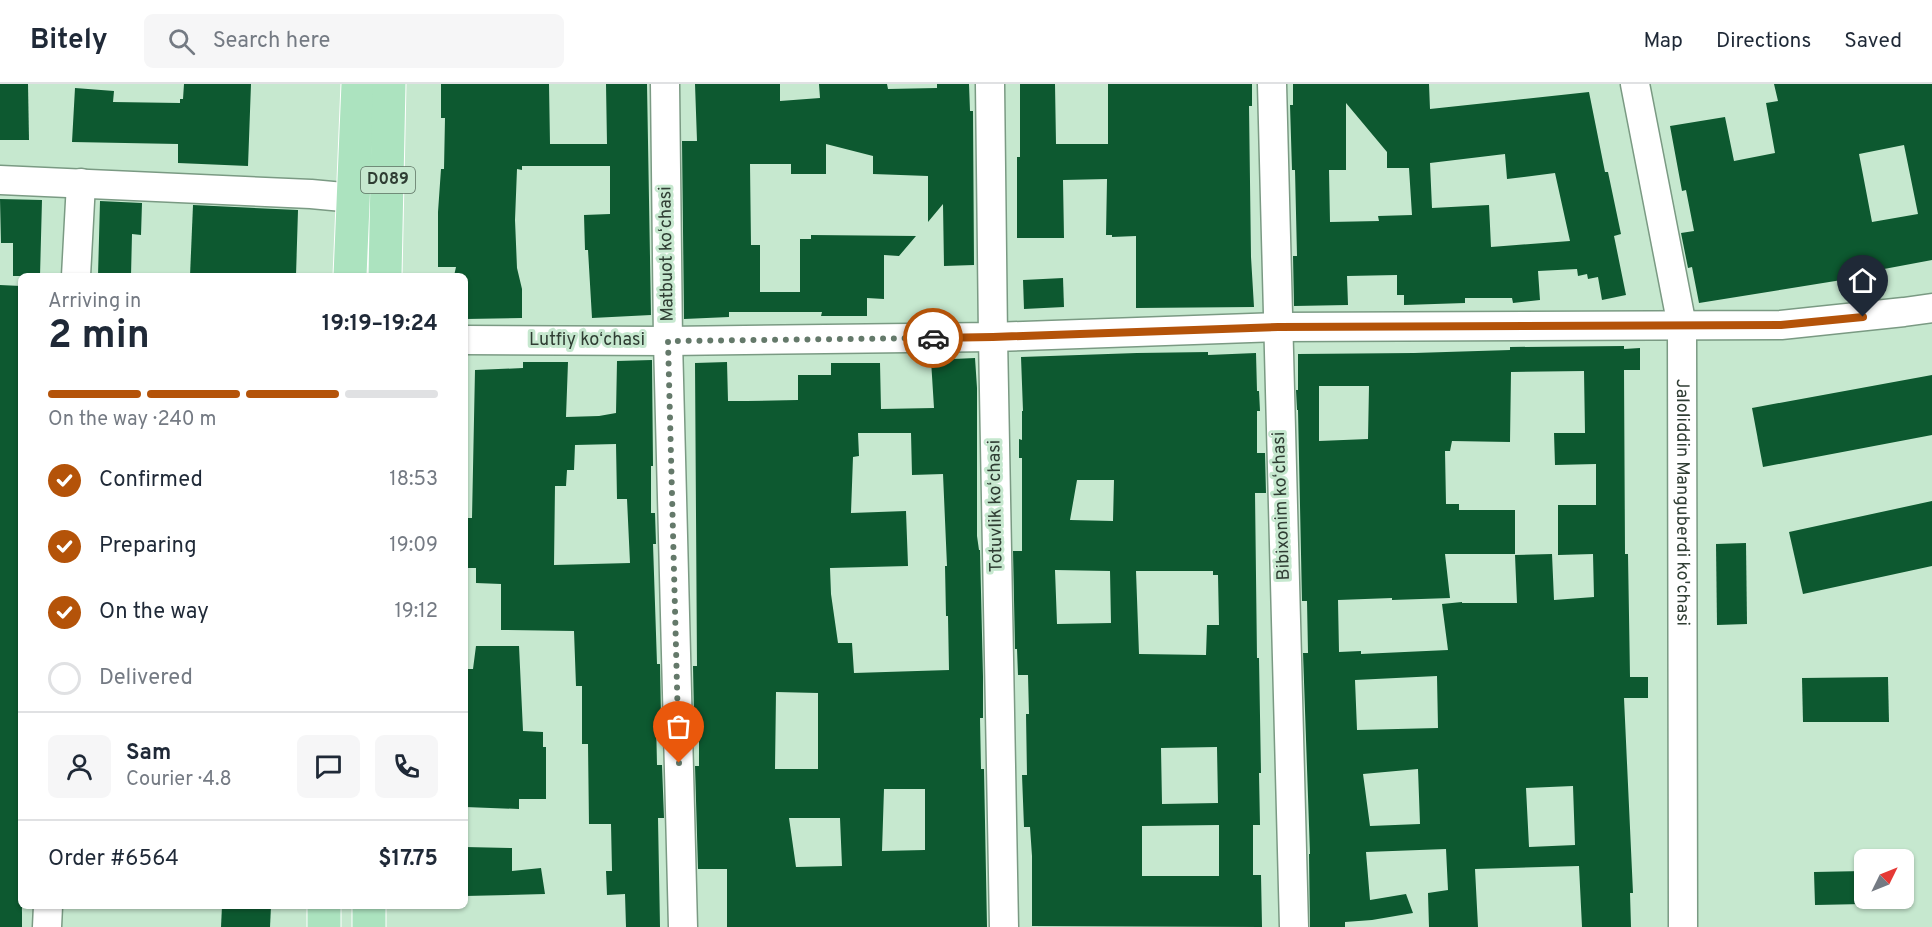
<!DOCTYPE html>
<html lang="en">
<head>
<meta charset="utf-8">
<style>
	body { margin:0; font-family:Overpass,sans-serif; background:#f6f6f7; color:#1f2937; height:100vh; display:flex; flex-direction:column; font-size:22px; white-space:nowrap }
	* { box-sizing:border-box; margin:0 }
	p { font-size:20px; color:#747a83 }
	.icon { flex:none; width:33px; height:33px; fill:none; stroke:currentColor; stroke-width:2; stroke-linecap:round; stroke-linejoin:round }
	.map { position:relative; flex:1; overflow:hidden }
	.side { position:absolute; left:18px; top:189px; width:450px; height:636px; display:flex; flex-direction:column; background:#fff; border-radius:9px; box-shadow:0 2px 4px #0004 }
	.side>* { flex:none }
	.needle { width:39px; rotate:47deg }
	.fabs { position:absolute; left:1854px; top:765px; display:grid; gap:12px }
	.fabs a { display:grid; place-items:center; width:60px; height:60px; border-radius:9px; background:#fff; box-shadow:0 2px 4px #0004; font-size:30px }
	.pin { position:absolute; display:grid; place-items:center; width:51px; height:51px; color:#fff; margin:-62px -26px; border-radius:50% 50% 50% 0; rotate:-45deg; box-shadow:0 0 6px #0007 }
	.pin .icon { rotate:45deg }
	.courier { position:absolute; display:grid; place-items:center; width:60px; height:60px; margin:-30px; border:4px solid #b45309; border-radius:50%; background:#fff; color:#222; box-shadow:0 2px 8px #0007 }
	.headline em { font-style:normal; font-weight:700 }
	.headline div { display:flex; flex-direction:column-reverse }
	.headline { display:flex; align-items:center; justify-content:space-between; height:102px; padding:0 30px }
	h1 { font-size:39px; font-weight:700; line-height:45px }
	.bar { display:grid; grid-template-columns:repeat(4,1fr); gap:9px 6px; align-content:center; height:72px; padding:0 30px }
	.bar i { height:8px; border-radius:4px; background:#e0e1e3 }
	.bar .active { background:#b45309 }
	.bar p { grid-column:span 4 }
	.line { display:flex; align-items:center; gap:15px; padding:0 30px; border-top:2px solid #e0e1e3 }
	.line div { flex:1 }
	.round { display:grid; place-items:center; flex:none; width:63px; height:63px; border-radius:9px; background:#f6f6f7 }
	ol { padding:0 30px; list-style:none }
	li { display:flex; align-items:center; gap:18px; height:66px }
	li p { margin-inline-start:auto }
	li .icon { padding:6px; border-radius:50%; background:#b45309; color:#fff; stroke-width:4 }
	li:last-child { color:#747a83 }
	li i { width:33px; height:33px; border:3px solid #e0e1e3; border-radius:50% }
	header { display:flex; align-items:center; gap:36px; box-sizing:border-box; height:84px; padding:0 30px; background:#fff; border-bottom:2px solid #e0e1e3 }
	header strong { font-size:28px }
	nav { display:flex; gap:33px; margin-inline-start:auto; font-size:21px }
	.search { width:420px; height:54px; background:#f6f6f7; display:flex; align-items:center; gap:15px; box-sizing:border-box; padding:0 21px; border-radius:9px; color:#747a83; font-size:22px }
	.map>svg:first-child { display:block }
</style>
</head>
<body>
<header>
<strong>Bitely</strong>
<div class="search"><svg class="icon" aria-label="search" viewBox="0 0 24 24"><circle cx="10" cy="10" r="6"/><path d="M15 15l6 6"/></svg>Search here</div>
<nav><a>Map</a><a>Directions</a><a>Saved</a></nav>
</header>
<div class="map">
<svg width="1932" height="843" viewBox="0 0 1932 843">
	<rect width="100%" height="100%" fill="#c6e8cf"/>
	<g fill="#0d5930" fill-rule="evenodd">
		<path d="M0 0H28L29 56H0Z"/>
		<path d="M184 0H251L248 82 178 79V60L72 58 75 4 114 7 113 18 180 19V15H183Z"/>
		<path d="M441 0H549L550 60H607L606 0H647L651 231 592 234 588 166H585L584 131 610 130V82H522V86L517 85 515 136 517 184 522 205V234L465 235V192H454L456 183H438V128L441 85H444L445 34H441Z"/>
		<path d="M695 0H780V17L820 14 819 0H887L888 5 937 4V0H969L970 27H973L974 181 944 182 943 120 928 138V92L873 90V72L826 60V90H791V80H750L751 161H760V208H800V155H811V151L916 152 899 172 884 171V215L867 214V232H821L822 228H729V233L684 235 682 57H697Z"/>
		<path d="M1020 0H1055L1056 60H1108V0H1252V22H1249L1251 173 1254 223 1136 224V152L1112 153V151H1106L1107 95 1063 96 1064 154H1017V73H1020Z"/>
		<path d="M1293 0H1429L1430 25 1589 8 1605 88H1608L1621 150 1614 152 1626 211 1602 216 1598 193 1588 195 1587 190 1578 192 1577 185 1538 187 1540 216 1513 219 1512 214H1465V219L1404 221V211H1397V191L1347 192 1348 221 1294 222 1293 172H1297L1295 86H1292L1290 21H1293ZM1346 19 1387 68V84H1409L1412 131 1378 132 1379 137 1330 138 1329 86H1346ZM1505 70 1507 95 1555 89 1570 157 1491 163 1489 121 1432 124 1430 79Z"/>
		<path d="M1774 0H1932V176L1884 185 1885 189 1699 219 1692 183 1688 184 1681 149 1694 147 1686 106 1682 107 1670 42 1725 33 1734 77 1775 69 1766 19 1778 17ZM1904 61 1918 130 1872 138 1859 70Z"/>
		<path d="M0 115 42 116 40 192H13V159H1Z"/>
		<path d="M100 117 142 119 141 151 132 150 131 192H98Z"/>
		<path d="M193 121 298 126 296 192H190Z"/>
		<path d="M1063 194 1064 223 1024 225 1023 196Z"/>
		<path d="M0 201 21 202 22 843H0Z"/>
		<path d="M1624 262V265L1640 264V286H1624L1625 470H1628L1630 593H1648V614H1624L1633 809H1630L1631 843H1582L1579 782 1475 785 1478 843H1429L1428 809 1448 806 1446 765 1366 768 1370 816 1406 810 1413 829 1372 836 1345 838V843H1310L1309 770H1310L1303 569H1308L1307 517H1302L1298 326H1297L1296 306H1298V270L1414 269 1510 266V263ZM1584 287 1585 349H1554L1555 381 1596 380V421H1558V471L1593 470 1594 513 1554 516 1552 470 1515 471 1517 519H1462V518L1442 520 1448 566 1361 570V567L1339 568 1338 516 1392 514V516L1450 514 1445 470H1515V426H1459V420H1446L1445 367H1450L1452 357 1510 358 1511 288ZM1319 302H1369L1368 355 1319 357ZM1437 592 1438 644 1357 646 1355 596ZM1418 685 1420 740 1370 742 1363 690ZM1573 702 1575 761 1529 763 1526 704Z"/>
		<path d="M1208 268V271L1256 269 1257 307H1259L1260 327H1257V369H1265L1266 409H1255L1257 574H1259L1261 689H1259L1260 741H1253V791H1261L1262 843 1032 842V772L1030 743H1024L1022 691H1027L1026 630H1029L1028 591H1018L1017 565H1015L1013 467H1022V374H1019V355L1022 356V327H1023L1021 273 1137 269ZM1077 396H1114L1113 437 1070 436ZM1055 486 1110 487 1111 539 1057 540ZM1136 487H1213V491H1218L1219 541H1207L1206 571 1139 570ZM1217 663 1218 719 1162 720 1161 664ZM1219 741V792H1142V742Z"/>
		<path d="M975 274 977 304V452L979 466H980L983 593V634H980L981 685H984L987 843H727V785H698L695 682H699V632H694L693 582H697L695 279 727 278 728 317H747L798 316V291H831V279H880L881 325 934 324 931 276ZM858 349H911L912 391 943 390 947 482H945L946 532H948L949 586 854 589 852 559H838L831 510 830 484 908 482 906 427 851 429 853 373 859 372ZM776 608 818 609V685H775ZM884 705H925V766L882 767ZM789 734H840L842 782 796 783Z"/>
		<path d="M652 276 653 382H651V429H655L656 460H653L657 580H660L661 633 656 634 657 681H662L664 734H658L660 843H626L625 810 607 811 606 787H612L611 740H589L588 660H582V602H576L574 547 501 546V500L476 499V484H465V434H472L475 286 523 284V278H568L566 333 599 332 616 329 617 277ZM616 360 617 415H627L630 479 554 481 555 402H566L567 386H574L575 361Z"/>
		<path d="M1932 291V351L1763 383 1752 324Z"/>
		<path d="M1932 417V482L1803 510 1789 448Z"/>
		<path d="M1746 459 1747 540 1717 541 1716 460Z"/>
		<path d="M476 562H519L523 647 543 648V663H546V715H519V725L465 723V585H473Z"/>
		<path d="M1888 593 1889 638H1803L1802 594Z"/>
		<path d="M465 763 512 764V787L541 784 545 810 465 812Z"/>
		<path d="M1864 787V820L1815 821 1814 788Z"/>
		<path d="M222 822H271L270 843H221Z"/>
	</g>
	<g fill="none" stroke-linecap="round" stroke-linejoin="round">
		<g stroke="#7a9a83" stroke-width="31">
			<g id="minor">
				<path d="M665 0 668 257 683 843"/>
				<path d="M990 0 993 253 1004 843"/>
				<path d="M1272 0 1294 843"/>
				<path id="s1" d="M1635 0 1682 242 1683 843"/>
				<path d="M0 96 311 110 354 114"/>
				<path d="M76 192 81 99"/>
				<path d="M465 256 668 257 993 253 1278 243 1781 241 1904 228 1932 224"/>
				<path d="M47 843 48 822"/>
			</g>
		</g>
		<g stroke="#fff" stroke-width="35">
			<g id="major">
				<path d="M350 192 358 0"/>
				<path d="M385 192 389 0"/>
				<path d="M324 843V822"/>
				<path d="M369 843V822"/>
			</g>
		</g>
		<use href="#minor" stroke="#fff" stroke-width="28"/>
		<use href="#major" stroke="#ace3bf" stroke-width="33"/>
	</g>
	<g fill="none" stroke-linecap="round" stroke-linejoin="round">
		<path stroke="#64796a" stroke-width="6" stroke-dasharray="0 10.8" d="M679 679 668 257 933 254"/>
		<path stroke="#b45309" stroke-width="8" d="M933 254 993 253 1278 243 1781 241 1863 233"/>
	</g>
	<g text-anchor="middle" dominant-baseline="central" stroke-width="6" stroke-linejoin="round" paint-order="stroke">
		<rect fill="#c6e8cf" stroke="#5c7062" stroke-width="1.5" x="361" y="83" width="54" height="26" rx="4.5"/>
		<g font-size="16" font-weight="bold" fill="#2f3d33">
			<text x="388" y="96">D089</text>
		</g>
		<g font-size="18" fill="#2f3d33" stroke="#c6e8cf">
			<text transform="translate(667 170) rotate(-91)">Matbuot koʻchasi</text>
			<text x="587" y="256">Lutfiy koʻchasi</text>
			<text stroke="none"><textPath href="#s1" startOffset="423">Jaloliddin Manguberdi ko'chasi</textPath></text>
			<text transform="translate(996 422) rotate(-91)">Totuvlik koʻchasi</text>
			<text transform="translate(1282 422) rotate(-92)">Bibixonim koʻchasi</text>
		</g>
	</g>
</svg>
<div class="fabs">
<a><svg class="needle" viewBox="-14 -14 28 28"><path d="M0-13l5 13h-10z" fill="#e53935"/><path d="M0 13l5-13h-10z" fill="#747a83"/></svg></a>
</div>
<div class="pin" style="left:679px;top:679px;background:#ea580c"><svg class="icon" aria-label="bag" viewBox="0 0 24 24"><path d="M5 8h14l-1 12H6zM9 8a3 3 0 0 1 6 0"/></svg></div>
<div class="pin" style="left:1863px;top:233px;background:#1f2937"><svg class="icon" aria-label="home" viewBox="0 0 24 24"><path d="M3 11l9-7 9 7M6 9v11h12V9"/></svg></div>
<div class="courier" style="left:933px;top:254px"><svg class="icon" aria-label="car" viewBox="0 0 24 24"><path d="M5 17H2v-5l4-1 3-4h7l3 4 3 1v5h-3M9 17h6M6 11h13"/><circle cx="7" cy="17" r="2"/><circle cx="17" cy="17" r="2"/></svg></div>
<section class="side">
<div class="headline"><div><h1>2 min</h1><p>Arriving in</p></div><em>19:19–19:24</em></div>
<div class="bar"><i class="active"></i><i class="active"></i><i class="active"></i><i></i><p>On the way · 240 m</p></div>
<ol>
<li><svg class="icon" aria-label="check" viewBox="0 0 24 24"><path d="M5 12l5 5 9-10"/></svg>Confirmed<p>18:53</p></li>
<li><svg class="icon" aria-label="check" viewBox="0 0 24 24"><path d="M5 12l5 5 9-10"/></svg>Preparing<p>19:09</p></li>
<li><svg class="icon" aria-label="check" viewBox="0 0 24 24"><path d="M5 12l5 5 9-10"/></svg>On the way<p>19:12</p></li>
<li><i></i>Delivered</li>
</ol>
<div class="line" style="height:108px"><a class="round"><svg class="icon" aria-label="person" viewBox="0 0 24 24"><circle cx="12" cy="8" r="4"/><path d="M4 21q1-7 8-7t8 7"/></svg></a><div><b>Sam</b><p>Courier · 4.8</p></div><a class="round"><svg class="icon" aria-label="chat" viewBox="0 0 24 24"><path d="M4 5h16v11H9l-5 4z"/></svg></a><a class="round"><svg class="icon" aria-label="phone" viewBox="0 0 24 24"><path d="M5 4h4l2 5-3 2q2 4 5 5l2-3 5 2v4C11 20 4 13 5 4z"/></svg></a></div>
<div class="line" style="height:78px"><div>Order #6564</div><b>$17.75</b></div>
</section>
</div>
</body>
</html>
